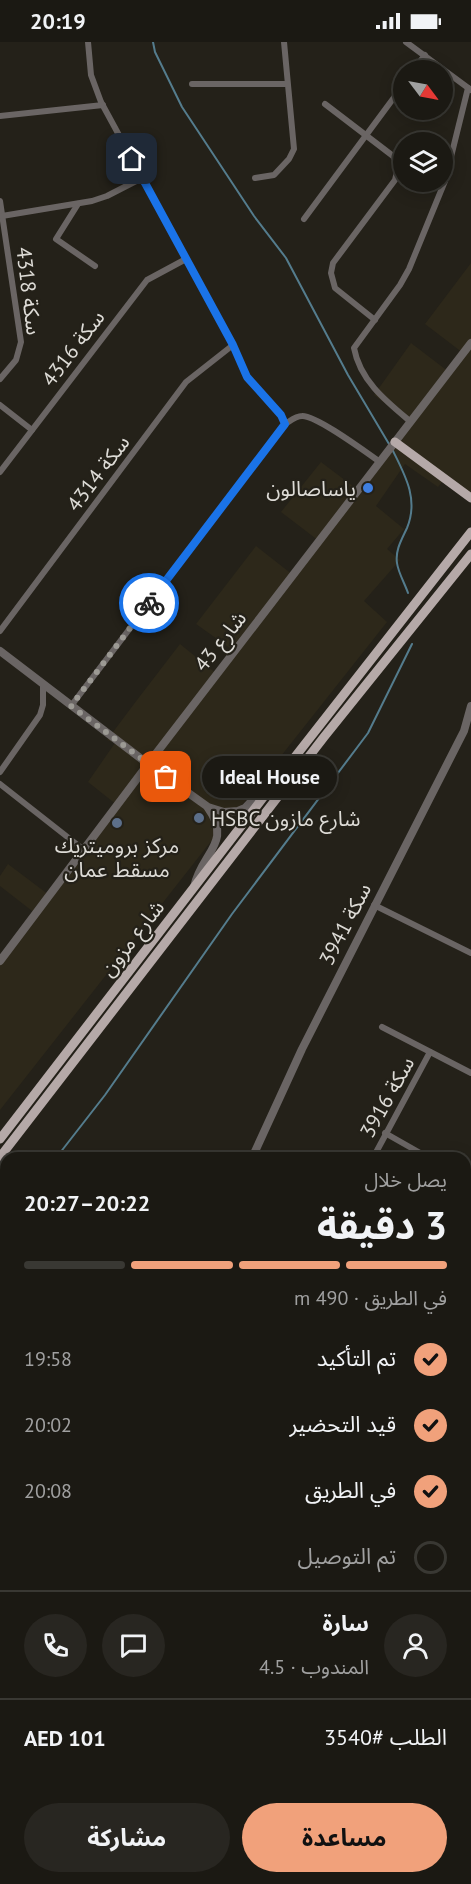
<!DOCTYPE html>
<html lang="ar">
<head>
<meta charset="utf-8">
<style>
	body { margin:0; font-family:"PT Sans","Noto Sans Arabic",sans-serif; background:#282621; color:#f1f3f6; direction:rtl; height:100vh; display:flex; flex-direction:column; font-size:22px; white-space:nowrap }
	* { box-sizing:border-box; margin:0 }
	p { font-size:20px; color:#a0a0a0 }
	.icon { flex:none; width:33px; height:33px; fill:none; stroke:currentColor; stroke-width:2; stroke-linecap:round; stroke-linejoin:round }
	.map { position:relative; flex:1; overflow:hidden; direction:ltr }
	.drawer { position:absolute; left:0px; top:1110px; width:471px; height:732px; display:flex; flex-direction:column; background:#1b1913; border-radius:18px 18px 0 0; box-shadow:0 3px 15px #0003,0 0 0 2px #393833; direction:rtl }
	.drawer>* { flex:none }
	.needle { width:39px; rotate:122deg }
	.controls { position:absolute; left:393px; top:18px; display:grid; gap:12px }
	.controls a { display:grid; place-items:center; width:60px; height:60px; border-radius:50%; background:#1b1913; box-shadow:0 3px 15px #0003,0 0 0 2px #393833; font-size:30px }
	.pin { position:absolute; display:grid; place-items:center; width:51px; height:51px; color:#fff; margin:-26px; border-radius:12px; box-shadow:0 3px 9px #0006 }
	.courier { position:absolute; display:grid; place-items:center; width:60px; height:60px; margin:-30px; border:4px solid #1a73e8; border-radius:50%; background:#fff; color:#222; box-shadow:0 2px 8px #0007 }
	.bubble { position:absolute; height:42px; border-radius:21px; background:#1b1913; box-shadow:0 3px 15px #0003,0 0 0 2px #393833; font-size:20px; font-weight:700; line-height:42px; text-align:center; direction:rtl }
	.overview em { font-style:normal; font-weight:700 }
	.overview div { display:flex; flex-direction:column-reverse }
	.overview { display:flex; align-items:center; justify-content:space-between; height:102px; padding:0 24px }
	h1 { font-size:39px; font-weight:700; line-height:45px }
	.bar { display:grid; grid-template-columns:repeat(4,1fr); gap:9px 6px; align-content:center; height:72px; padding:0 24px }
	.bar i { height:8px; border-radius:4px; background:#393833 }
	.bar .on { background:#f1a17b }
	.bar p { grid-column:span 4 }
	.line { display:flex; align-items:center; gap:15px; padding:0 24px; border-top:2px solid #393833 }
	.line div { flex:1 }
	.round { display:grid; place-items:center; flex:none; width:63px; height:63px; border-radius:32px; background:#282621 }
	ol { padding:0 24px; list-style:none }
	li { display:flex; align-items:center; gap:18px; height:66px }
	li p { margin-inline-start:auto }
	li .icon { padding:6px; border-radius:50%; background:#f1a17b; color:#111; stroke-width:4 }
	li:last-child { color:#a0a0a0 }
	li i { width:33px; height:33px; border:3px solid #393833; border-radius:50% }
	.action { display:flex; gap:12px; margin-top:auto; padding:12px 24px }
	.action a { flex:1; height:69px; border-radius:36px; background:#f1a17b; color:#111; font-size:24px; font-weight:700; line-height:69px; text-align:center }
	.action a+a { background:#282621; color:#f1f3f6 }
	.status { display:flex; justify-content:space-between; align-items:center; height:42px; padding:0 30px; background:#1b1913; direction:ltr }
	.status svg { height:16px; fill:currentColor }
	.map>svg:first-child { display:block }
</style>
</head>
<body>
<div class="status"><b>20:19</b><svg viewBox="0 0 49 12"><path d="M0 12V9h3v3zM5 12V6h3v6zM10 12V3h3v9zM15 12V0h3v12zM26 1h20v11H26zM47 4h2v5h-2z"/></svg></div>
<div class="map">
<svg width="471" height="1842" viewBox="0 0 471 1842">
	<rect width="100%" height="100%" fill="#242119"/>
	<path fill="#2d281a" d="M471 221V459L442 440 438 445 405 422 376 464 404 487 387 507 400 518 364 559 387 580 247 757 216 793 0 1068V919L36 872 0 844V834L8 822 49 853 117 763 88 740 115 701 107 698 137 658 180 602 217 632 234 609 196 582 256 504 293 533 319 499 281 470 321 420 358 448 410 380 374 353 411 301 449 330 463 311 425 282Z"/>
	<path fill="#3d3d00" d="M465 1153 471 1156V1252L465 1251Z"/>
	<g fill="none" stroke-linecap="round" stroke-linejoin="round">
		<g stroke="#547c8d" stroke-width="2">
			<path d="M153 0 155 10 182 65 254 174 286 216 348 333 389 402"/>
			<path d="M392 407C405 433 419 457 407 486 402 497 395 508 397 521 398 530 405 542 408 551"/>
			<path d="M56 1116 105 1053 232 872 368 691 412 602"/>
			<path d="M0 1199 6 1188"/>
			<path d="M0 1417 6 1451"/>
			<path d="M77 1836 79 1842"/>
		</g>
		<g stroke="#6a6564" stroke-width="6">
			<path d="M88 0 91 33 101 60 233 303 247 335 281 373 285 382"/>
			<path d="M406 0 471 48"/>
			<path d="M413 28 425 13"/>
			<path d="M192 42H287"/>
			<path d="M325 62 393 114C398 123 398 128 395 138L333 221 331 231 335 246 375 278"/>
			<path d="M0 74 103 63"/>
			<path d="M255 136 274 133 289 117 294 107 284 0"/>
			<path d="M0 159 21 300 16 318 0 337"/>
			<path d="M78 162 56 197 95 224"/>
			<path d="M2 174 92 159 107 154 142 136"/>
			<path d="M304 177 404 42"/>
			<path d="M0 363 32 388"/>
			<path d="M411 380C387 360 360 339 354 306L400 243 409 227 445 139 468 46"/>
			<path d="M0 430 147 238 186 217"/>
			<path d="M0 589 186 340 233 303"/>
			<path d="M71 664 285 382C290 379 296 374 302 374 316 373 367 411 380 420"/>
			<path d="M0 730 40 673 43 663V642"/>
			<path d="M0 742 84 808"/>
			<path d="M374 863 471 911"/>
			<path d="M382 985 471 1031"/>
			<path d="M385 1091 429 1116"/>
			<path d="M373 1116 430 1010"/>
			<path d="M465 1136 471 1140"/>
			<path d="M465 1256 471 1258"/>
			<path d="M465 1357 471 1358"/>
			<path d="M465 1465 471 1467"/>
			<path d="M465 1580 471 1582"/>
			<path d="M465 1787 471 1789"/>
			<path d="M130 1836 132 1842"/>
			<path d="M206 1842 211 1836"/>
		</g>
		<g stroke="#6a6564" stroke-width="8">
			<path d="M0 609 148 722 208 765 224 770 238 769 245 766 262 748 274 740"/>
			<path d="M194 845C201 811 233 801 208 766"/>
			<path d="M0 919 148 722 471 301"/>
			<path d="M252 1116 302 1007 464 689 471 664"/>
			<path d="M0 1689 6 1687"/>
			<path d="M310 1836 324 1842"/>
		</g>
		<g stroke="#b5a9a8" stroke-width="9">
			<path d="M395 400 471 456"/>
			<path d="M0 1097 262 757 471 490"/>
			<path d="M0 1115 324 695 471 512"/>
		</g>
	</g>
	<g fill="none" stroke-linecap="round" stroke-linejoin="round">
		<path stroke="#9c9a94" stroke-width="6" stroke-dasharray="0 10.8" d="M149 561 71 664 166 735"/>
		<path stroke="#1a73e8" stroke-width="8" d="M132 117 233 303 247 335 281 373 285 382 149 561"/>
	</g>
	<circle fill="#3f7fe0" stroke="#242119" stroke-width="2" cx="368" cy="446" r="6"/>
	<g fill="#5c6f8a" stroke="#242119" stroke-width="2">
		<circle cx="199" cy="776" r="6"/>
		<circle cx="117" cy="781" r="6"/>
	</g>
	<g text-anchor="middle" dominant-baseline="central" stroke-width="4.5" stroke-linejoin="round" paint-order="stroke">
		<g font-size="21" fill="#dddbd6" stroke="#242119">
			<text transform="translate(29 249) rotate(83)">سكة 4318</text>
			<text transform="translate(73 306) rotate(-53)">سكة 4316</text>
			<text transform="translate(98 431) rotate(-53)">سكة 4314</text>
			<text transform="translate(220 599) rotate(-52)">شارع 43</text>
			<text transform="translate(345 882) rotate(-63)">سكة 3941</text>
			<text transform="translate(132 896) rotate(-52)">شارع مزون</text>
			<text transform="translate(387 1055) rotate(-61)">سكة 3916</text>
		</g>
		<g font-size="21" fill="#dddbd6" stroke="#242119" text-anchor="end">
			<text x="356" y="446">ياساصالون</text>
			<text x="211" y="776" text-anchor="start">HSBC شارع مازون</text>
			<text x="117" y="803" text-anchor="middle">مركز بروميتريك<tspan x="117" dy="24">مسقط عمان</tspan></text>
		</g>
	</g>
</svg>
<div class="controls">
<a><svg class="needle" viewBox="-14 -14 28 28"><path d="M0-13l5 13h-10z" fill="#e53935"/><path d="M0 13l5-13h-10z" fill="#a0a0a0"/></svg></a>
<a><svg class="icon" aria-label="layers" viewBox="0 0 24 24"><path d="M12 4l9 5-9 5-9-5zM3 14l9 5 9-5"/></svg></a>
</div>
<div class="pin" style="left:166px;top:735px;background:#ea580c"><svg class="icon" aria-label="bag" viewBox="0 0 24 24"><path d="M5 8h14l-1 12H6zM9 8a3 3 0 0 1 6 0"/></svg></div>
<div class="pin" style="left:132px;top:117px;background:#1f2937"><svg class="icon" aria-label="home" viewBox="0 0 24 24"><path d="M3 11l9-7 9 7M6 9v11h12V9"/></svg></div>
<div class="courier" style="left:149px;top:561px"><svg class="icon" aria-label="bike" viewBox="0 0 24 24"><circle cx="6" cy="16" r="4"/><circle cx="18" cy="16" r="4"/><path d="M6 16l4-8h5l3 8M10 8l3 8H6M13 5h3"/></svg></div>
<div class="bubble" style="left:202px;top:714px;width:135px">Ideal House</div>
<section class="drawer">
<div class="overview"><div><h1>3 دقيقة</h1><p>يصل خلال</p></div><em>20:22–20:27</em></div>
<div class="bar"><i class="on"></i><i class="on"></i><i class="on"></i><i></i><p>في الطريق · 490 m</p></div>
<ol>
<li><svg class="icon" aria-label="check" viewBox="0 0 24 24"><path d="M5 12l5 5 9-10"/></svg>تم التأكيد<p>19:58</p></li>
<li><svg class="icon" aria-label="check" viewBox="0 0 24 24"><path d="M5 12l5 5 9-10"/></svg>قيد التحضير<p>20:02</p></li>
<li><svg class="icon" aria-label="check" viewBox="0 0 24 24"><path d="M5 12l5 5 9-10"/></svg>في الطريق<p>20:08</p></li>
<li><i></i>تم التوصيل</li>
</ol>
<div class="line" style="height:108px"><a class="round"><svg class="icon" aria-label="person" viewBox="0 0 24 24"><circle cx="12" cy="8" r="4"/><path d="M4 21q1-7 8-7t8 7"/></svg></a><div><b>سارة</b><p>المندوب · 4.5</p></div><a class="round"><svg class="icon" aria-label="chat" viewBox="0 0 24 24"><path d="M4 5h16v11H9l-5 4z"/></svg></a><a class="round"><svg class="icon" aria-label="phone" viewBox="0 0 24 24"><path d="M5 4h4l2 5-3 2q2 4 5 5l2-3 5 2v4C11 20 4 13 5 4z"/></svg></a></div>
<div class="line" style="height:78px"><div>الطلب #3540</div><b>AED 101</b></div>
<div class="action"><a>مساعدة</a><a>مشاركة</a></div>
</section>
</div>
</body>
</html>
